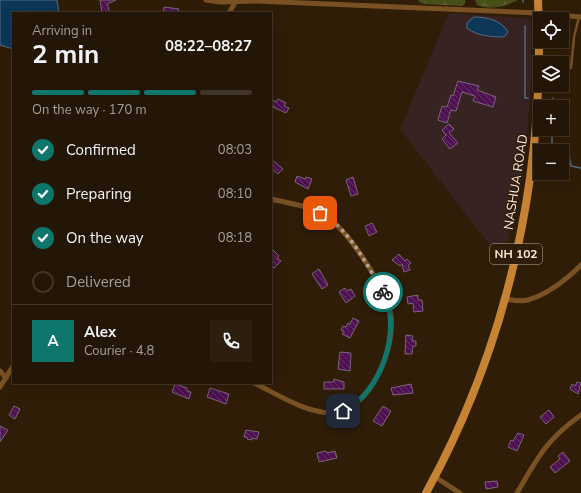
<!DOCTYPE html>
<html lang="en">
<head>
<meta charset="utf-8">
<style>
	body { margin:0; font-family:"Nunito Sans",sans-serif; background:#2c1f10; color:#f1f3f6; height:100vh; display:flex; flex-direction:column; font-size:15px; white-space:nowrap }
	* { box-sizing:border-box; margin:0 }
	p { font-size:13px; color:#a39f9b }
	.icon { flex:none; width:22px; height:22px; fill:none; stroke:currentColor; stroke-width:2; stroke-linecap:round; stroke-linejoin:round }
	.map { position:relative; flex:1; overflow:hidden }
	.details { position:absolute; left:12px; top:12px; width:260px; height:372px; display:flex; flex-direction:column; background:#241606; border-radius:0px; box-shadow:0 4px 16px #0002,0 0 0 1px #413528 }
	.details>* { flex:none }
	.tools { position:absolute; left:533px; top:12px; display:grid; gap:8px }
	.tools a { display:grid; place-items:center; width:36px; height:36px; border-radius:0px; background:#241606; box-shadow:0 4px 16px #0002,0 0 0 1px #413528; font-size:20px }
	.pin { position:absolute; display:grid; place-items:center; width:34px; height:34px; color:#fff; margin:-17px; border-radius:8px; box-shadow:0 2px 6px #0006 }
	.courier { position:absolute; display:grid; place-items:center; width:40px; height:40px; margin:-20px; border:3px solid #0f766e; border-radius:50%; background:#fff; color:#222; box-shadow:0 1px 5px #0007 }
	.head em { font-style:normal; font-weight:700 }
	.head div { display:flex; flex-direction:column-reverse }
	.head { display:flex; align-items:center; justify-content:space-between; height:68px; padding:0 20px }
	h1 { font-size:26px; font-weight:700; line-height:30px }
	.bar { display:grid; grid-template-columns:repeat(4,1fr); gap:6px 4px; align-content:center; height:48px; padding:0 20px }
	.bar i { height:5px; border-radius:3px; background:#413528 }
	.bar .on { background:#0f766e }
	.bar p { grid-column:span 4 }
	.line { display:flex; align-items:center; gap:10px; padding:0 20px; border-top:1px solid #413528 }
	.line div { flex:1 }
	.round { display:grid; place-items:center; flex:none; width:42px; height:42px; border-radius:0px; background:#2c1f10 }
	ol { padding:0 20px; list-style:none }
	li { display:flex; align-items:center; gap:12px; height:44px }
	li p { margin-inline-start:auto }
	li .icon { padding:4px; border-radius:50%; background:#0f766e; color:#fff; stroke-width:4 }
	li:last-child { color:#a39f9b }
	li i { width:22px; height:22px; border:2px solid #413528; border-radius:50% }
	.map>svg:first-child { display:block }
</style>
</head>
<body>
<div class="map">
<svg width="581" height="493" viewBox="0 0 581 493">
	<defs>
		<pattern id="wetland-marsh" width="20" height="14" patternUnits="userSpaceOnUse"><rect width="20" height="14" fill="#474e17"/><path d="M1 5h8M5 5V1M11 12h8M15 12V8" fill="none" stroke="#626838"/></pattern>
		<pattern id="building-back-hatch" width="6" height="6" patternUnits="userSpaceOnUse"><rect width="6" height="6" fill="#4e1050"/><path d="M-1 5l2 2M0 0l6 6M5-1l2 2" fill="none" stroke="#683369"/></pattern>
	</defs>
	<rect width="100%" height="100%" fill="#301d08"/>
	<path fill="#372322" d="M449 13 531 19 532 73 524 170 503 262 400 129Z"/>
	<g fill="url(#wetland-marsh)">
		<path d="M418 0H465V3L462 6 424 4 419 2Z"/>
		<path d="M475 0H518C505 6 490 11 477 5Z"/>
	</g>
	<g fill="#0d3758" stroke="#546d80">
		<path d="M0 0H57L59 13H13V49L0 45Z"/>
		<path d="M474 17C487 17 501 20 508 32L504 37C492 37 477 36 467 28V23Z"/>
	</g>
	<g fill="none" stroke-linecap="round" stroke-linejoin="round">
		<g stroke="#546d80" stroke-width="1.5">
			<path d="M523 0V2"/>
			<path d="M525 26V98H528"/>
			<path d="M553 107V98"/>
			<path d="M552 129V148L560 151"/>
			<path d="M562 152 569 155 571 166 581 168"/>
		</g>
	</g>
	<g fill="url(#building-back-hatch)" stroke="#7b647b">
		<path d="M100 0H116L107 4 110 13H102Z"/>
		<path d="M164 7 179 9 178 13H163Z"/>
		<path d="M458 81 479 86 477 90 496 97 493 107 473 101 475 96 462 92 456 111 451 110 447 123 438 120 442 106 447 107 451 95 453 96Z"/>
		<path d="M278 99 286 103 284 106 289 108 286 113 271 106 272 100 276 102Z"/>
		<path d="M449 124 454 129 449 133 458 143 450 149 442 139 446 135 442 130Z"/>
		<path d="M271 159 283 169 278 174 271 168Z"/>
		<path d="M297 176 305 179 306 177 312 179 308 189 295 182Z"/>
		<path d="M353 177 358 194 351 196 346 180Z"/>
		<path d="M372 223 377 232 369 236 365 226Z"/>
		<path d="M271 248 279 256 277 258 281 261 274 268 271 265Z"/>
		<path d="M399 254 405 261 407 259 411 263 408 265 410 270 404 272 402 264 400 266 392 260Z"/>
		<path d="M319 269 328 285 322 289 312 274Z"/>
		<path d="M345 288 347 291 351 289 355 296 346 303 339 292Z"/>
		<path d="M418 295V300H422L423 311 414 312 413 303 408 304 407 297Z"/>
		<path d="M353 318 359 321 350 338 342 334 344 331 341 330 343 326 346 327 348 323 350 324Z"/>
		<path d="M406 335 413 336 412 341H416V346H413L412 354H405Z"/>
		<path d="M340 352 351 353 350 371 338 369Z"/>
		<path d="M334 379 344 382V389H324V382H334Z"/>
		<path d="M577 382 581 383 578 394 570 389 572 384 575 386Z"/>
		<path d="M175 384 187 388V391L191 392 189 399 172 392Z"/>
		<path d="M411 384 413 393 393 395 391 388Z"/>
		<path d="M210 388 229 394 226 404 207 397Z"/>
		<path d="M14 406 20 409 15 419 9 415Z"/>
		<path d="M383 406 391 411 382 426 373 421Z"/>
		<path d="M549 410 554 417 546 424 540 417Z"/>
		<path d="M0 426 8 430 0 442Z"/>
		<path d="M246 430 259 432 257 439 252 438V440L247 439V437H244Z"/>
		<path d="M518 433 524 435 517 451 508 447 511 440 513 441Z"/>
		<path d="M326 451 327 453 335 451 337 458 319 462 317 453Z"/>
		<path d="M563 452 570 461 555 473 550 467 560 459 558 456Z"/>
		<path d="M497 481 498 487 486 489 485 482Z"/>
	</g>
	<g fill="none" stroke-linecap="round" stroke-linejoin="round">
		<path stroke="#7a5123" stroke-width="2.5" d="M571 68 574 37 579 17"/>
		<g stroke="#7a5123" stroke-width="5">
			<path d="M206 0 221 2 256 1 539 13 581 17"/>
			<path d="M229 13 236 1"/>
			<path d="M505 299C512 300 521 302 528 300 548 294 567 279 581 265"/>
			<path d="M0 371 6 378"/>
			<path d="M254 383C277 394 304 412 330 413 370 413 398 345 390 311 384 286 351 236 331 220 315 206 291 204 271 199"/>
			<path d="M0 387 13 366"/>
			<path d="M435 477 460 493"/>
			<path d="M517 493C538 457 546 440 581 415"/>
		</g>
		<path stroke="#c68334" stroke-width="8" d="M426 493C509 342 546 172 538 0"/>
	</g>
	<g fill="none" stroke-linecap="round" stroke-linejoin="round">
		<path stroke="#b2a393" stroke-width="4" stroke-dasharray="0 7.2" d="M320 213C350 229 366 264 383 292"/>
		<path stroke="#0f766e" stroke-width="5" d="M343 411C381 394 403 329 383 292"/>
	</g>
	<g text-anchor="middle" dominant-baseline="central" stroke-width="3" stroke-linejoin="round" paint-order="stroke">
		<rect fill="#301d08" stroke="#bcad9e" stroke-width="1" x="490" y="244" width="52" height="20" rx="3"/>
		<g font-size="12" font-weight="bold" fill="#f8ebde">
			<text x="516" y="254">NH 102</text>
		</g>
		<g font-size="13" fill="#f8ebde" stroke="#301d08">
			<text transform="translate(516 182) rotate(-81)">NASHUA ROAD</text>
		</g>
	</g>
</svg>
<div class="tools">
<a><svg class="icon" aria-label="locate" viewBox="0 0 24 24"><circle cx="12" cy="12" r="6"/><path d="M12 2v4M12 18v4M2 12h4M18 12h4"/></svg></a>
<a><svg class="icon" aria-label="layers" viewBox="0 0 24 24"><path d="M12 4l9 5-9 5-9-5zM3 14l9 5 9-5"/></svg></a>
<a>+</a>
<a>−</a>
</div>
<div class="pin" style="left:320px;top:213px;background:#ea580c"><svg class="icon" aria-label="bag" viewBox="0 0 24 24"><path d="M5 8h14l-1 12H6zM9 8a3 3 0 0 1 6 0"/></svg></div>
<div class="pin" style="left:343px;top:411px;background:#1f2937"><svg class="icon" aria-label="home" viewBox="0 0 24 24"><path d="M3 11l9-7 9 7M6 9v11h12V9"/></svg></div>
<div class="courier" style="left:383px;top:292px"><svg class="icon" aria-label="bike" viewBox="0 0 24 24"><circle cx="6" cy="16" r="4"/><circle cx="18" cy="16" r="4"/><path d="M6 16l4-8h5l3 8M10 8l3 8H6M13 5h3"/></svg></div>
<section class="details">
<div class="head"><div><h1>2 min</h1><p>Arriving in</p></div><em>08:22–08:27</em></div>
<div class="bar"><i class="on"></i><i class="on"></i><i class="on"></i><i></i><p>On the way · 170 m</p></div>
<ol>
<li><svg class="icon" aria-label="check" viewBox="0 0 24 24"><path d="M5 12l5 5 9-10"/></svg>Confirmed<p>08:03</p></li>
<li><svg class="icon" aria-label="check" viewBox="0 0 24 24"><path d="M5 12l5 5 9-10"/></svg>Preparing<p>08:10</p></li>
<li><svg class="icon" aria-label="check" viewBox="0 0 24 24"><path d="M5 12l5 5 9-10"/></svg>On the way<p>08:18</p></li>
<li><i></i>Delivered</li>
</ol>
<div class="line" style="height:72px"><b class="round" style="background:#0f766e;color:#fff">A</b><div><b>Alex</b><p>Courier · 4.8</p></div><a class="round"><svg class="icon" aria-label="phone" viewBox="0 0 24 24"><path d="M5 4h4l2 5-3 2q2 4 5 5l2-3 5 2v4C11 20 4 13 5 4z"/></svg></a></div>
</section>
</div>
</body>
</html>
